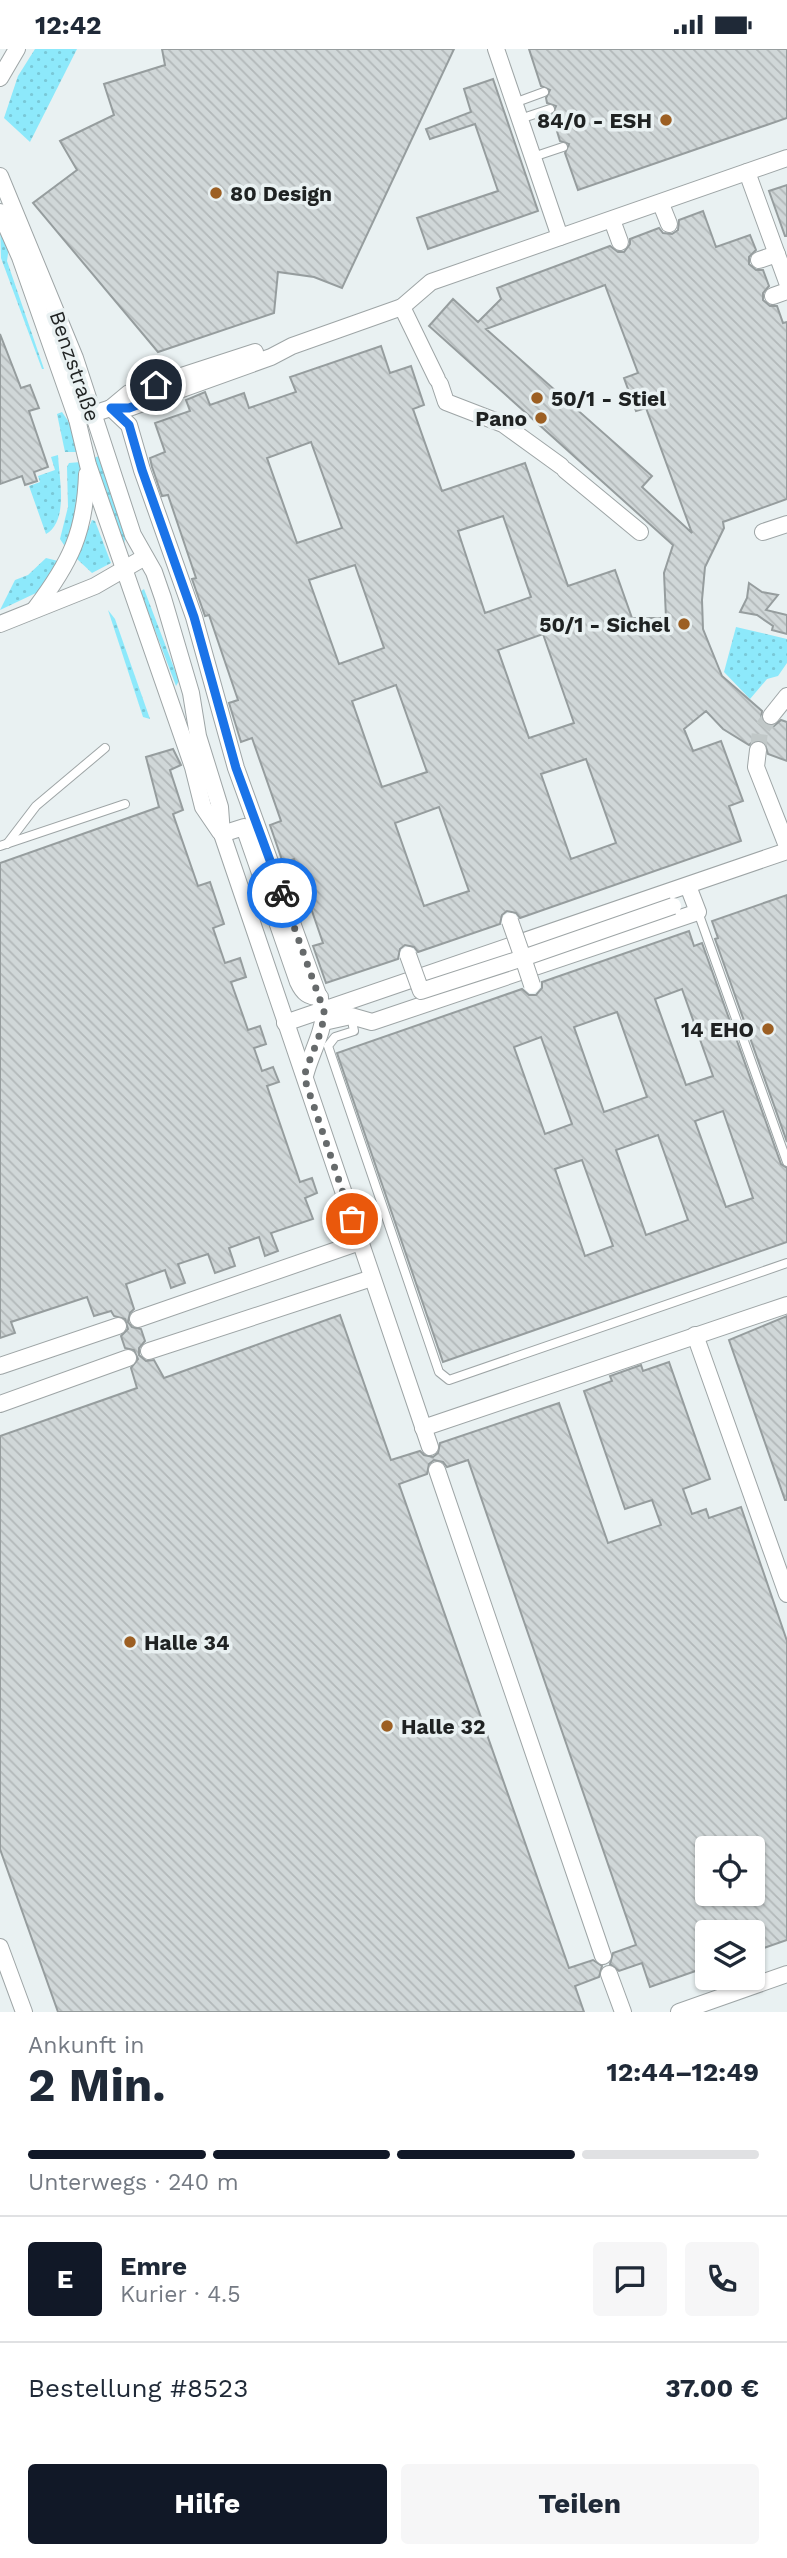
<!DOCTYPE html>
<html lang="de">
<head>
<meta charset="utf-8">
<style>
	body { margin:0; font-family:"Work Sans",sans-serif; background:#f6f6f7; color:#1f2937; height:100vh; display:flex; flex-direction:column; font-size:26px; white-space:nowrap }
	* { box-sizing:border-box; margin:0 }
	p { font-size:23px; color:#747a83 }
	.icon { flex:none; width:38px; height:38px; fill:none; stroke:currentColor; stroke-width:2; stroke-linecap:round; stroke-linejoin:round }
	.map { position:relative; height:1963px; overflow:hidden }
	.drawer { display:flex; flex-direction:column; background:#fff; flex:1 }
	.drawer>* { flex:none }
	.tools { position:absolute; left:695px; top:1787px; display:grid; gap:14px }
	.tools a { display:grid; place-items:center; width:70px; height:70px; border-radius:7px; background:#fff; box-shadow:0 2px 5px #0004; font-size:35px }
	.pin { position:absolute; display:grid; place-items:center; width:60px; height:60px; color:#fff; margin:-30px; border:4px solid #fff; border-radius:50%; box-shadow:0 2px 7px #0007 }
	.courier { position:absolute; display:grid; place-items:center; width:70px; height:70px; margin:-35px; border:5px solid #1a73e8; border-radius:50%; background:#fff; color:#222; box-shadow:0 2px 9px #0007 }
	.summary em { font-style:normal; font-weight:700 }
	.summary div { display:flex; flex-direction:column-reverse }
	.summary { display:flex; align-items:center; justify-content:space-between; height:119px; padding:0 28px }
	h1 { font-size:46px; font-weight:700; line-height:52px }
	.bar { display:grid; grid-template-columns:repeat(4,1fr); gap:10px 7px; align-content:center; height:84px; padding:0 28px }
	.bar i { height:9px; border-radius:5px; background:#e0e1e3 }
	.bar .active { background:#111827 }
	.bar p { grid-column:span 4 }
	.line { display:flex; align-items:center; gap:18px; padding:0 28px; border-top:2px solid #e0e1e3 }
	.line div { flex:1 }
	.round { display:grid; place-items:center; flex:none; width:74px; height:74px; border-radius:7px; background:#f6f6f7 }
	.primary-button { display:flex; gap:14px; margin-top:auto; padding:14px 28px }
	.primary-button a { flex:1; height:80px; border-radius:7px; background:#111827; color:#fff; font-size:28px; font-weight:700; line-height:80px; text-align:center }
	.primary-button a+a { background:#f6f6f7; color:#1f2937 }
	.status { display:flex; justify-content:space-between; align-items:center; height:49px; padding:0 35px; background:#fff; direction:ltr }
	.status svg { height:19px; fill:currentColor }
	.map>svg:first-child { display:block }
</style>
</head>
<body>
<div class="status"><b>12:42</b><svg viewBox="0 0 49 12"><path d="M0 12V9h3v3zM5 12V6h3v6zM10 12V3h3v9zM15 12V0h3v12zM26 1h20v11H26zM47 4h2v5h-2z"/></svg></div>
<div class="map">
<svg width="787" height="1963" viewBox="0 0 787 1963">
	<defs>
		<pattern id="grass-dots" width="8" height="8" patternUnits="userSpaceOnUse" patternTransform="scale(1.75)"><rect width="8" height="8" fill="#8de9fb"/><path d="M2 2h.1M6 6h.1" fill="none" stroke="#79c8d7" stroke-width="1.8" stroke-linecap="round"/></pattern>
		<pattern id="building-back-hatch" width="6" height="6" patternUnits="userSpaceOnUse" patternTransform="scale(1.75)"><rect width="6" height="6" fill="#d0d7d8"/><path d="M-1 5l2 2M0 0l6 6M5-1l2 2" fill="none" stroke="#b2b8b9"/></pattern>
	</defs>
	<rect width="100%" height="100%" fill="#e9f1f2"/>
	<g fill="url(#grass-dots)">
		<path d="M35 0H77L30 93 4 69 18 27Z"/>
		<path d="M0 173 9 197 7 212 44 320H42L1 209Z"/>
		<path d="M62 363 75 382 79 403H65L57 365Z"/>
		<path d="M58 406C59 429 69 472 46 485L29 437 40 433 38 427 55 421 51 408Z"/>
		<path d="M101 406 126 483 124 496 94 409Z"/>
		<path d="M81 413 82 435 68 502 60 490 68 458 67 418 69 414Z"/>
		<path d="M92 471 95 472 111 514 92 524 76 509Z"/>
		<path d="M46 509 62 513 36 544 0 561 15 531 28 526Z"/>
		<path d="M144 540 179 632 176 637 142 547 141 542Z"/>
		<path d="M108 561 115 570 150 670 143 668Z"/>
		<path d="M736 578 787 590V614L778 627 767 630 750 650 724 623Z"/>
	</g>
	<g fill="url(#building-back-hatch)" stroke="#969d9e" stroke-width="2" fill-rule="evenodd">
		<path d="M162 0H454L342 239 314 228 278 223 274 264 158 303 33 154 77 121 60 92 114 66 104 35 165 16Z"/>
		<path d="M529 0H787V69L578 141 565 104 569 95 560 92 552 66 556 57 547 54 546 49 550 41 541 37Z"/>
		<path d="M493 30 538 162 428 200 417 169 498 142 475 75 430 90 426 80 471 63 464 40Z"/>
		<path d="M787 136V187H785L769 142Z"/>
		<path d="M703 162 716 198 750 186 756 201 749 208V215L756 221H763L769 237 763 244V251L770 257H777L783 274 787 273V450L723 473 724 479 705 518 702 551 703 580 722 627 762 662 761 670 765 676 774 677 781 671 787 673V712L768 705 764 692 755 691 749 696 723 680 706 662 684 680 693 702 721 692 743 752 729 757 741 792 520 869 516 864 507 862 502 866 500 875 418 903 414 898 405 896 400 900 398 910 326 934 313 897 323 894 294 810 283 814 270 776 281 772 252 689 241 693 229 654 238 651 209 566 205 567 192 530 196 529 168 446 162 447 152 418 150 409 165 403 155 374 190 362 186 351 205 343 210 356 244 344 249 359 296 343 290 328 381 297 390 324 411 317 424 356 413 360 442 442 525 414 568 537 615 521 632 569H666L664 524 673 496 429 277 453 250 478 273 501 250 497 239 610 197 618 203H624L630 195V190L659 179 663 184 672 185 678 181 679 171ZM605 236 638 324 624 329 636 362 646 359 692 484 642 438 652 427 486 280ZM311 393 342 479 297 494 267 409ZM503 467 531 548 485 564 458 482ZM355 516 384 599 339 615 309 531ZM543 585 574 674 529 689 498 601ZM396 636 427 723 382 738 352 652ZM586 710 616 794 571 810 541 725ZM439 758 469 842 424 857 395 774Z"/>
		<path d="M0 285 21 339 30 336 39 359 29 362 48 418 34 423 37 432 25 436 22 427 0 435Z"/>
		<path d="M749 534 762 543 778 546 766 561 787 566V585L772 581 773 577 757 566 740 563 747 549Z"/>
		<path d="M173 700 181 716 170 721 183 761 173 765 198 837 210 833 224 875 213 879 225 914 240 909 246 928 231 933 248 981 260 977 266 995 254 999 262 1022 273 1018 279 1033 267 1037 300 1133 312 1129 317 1144 305 1149 313 1170 271 1184 278 1202 265 1207 259 1188 229 1199 235 1217 215 1224 208 1205 178 1215 185 1234 171 1239 165 1221 126 1235 134 1260 130 1264 128 1273 132 1278 141 1280 145 1292 139 1299V1306L146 1312 154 1311 164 1329 340 1266 391 1411 420 1402 424 1406 433 1408 438 1404 440 1394 559 1354 608 1494 661 1476 652 1451 625 1460 584 1342 612 1332 610 1327 641 1316 643 1322 669 1313 710 1430 683 1440 692 1465 706 1460 709 1469 741 1458 787 1592V1891L752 1903V1883H707V1918L650 1938 642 1914 619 1922 610 1915 613 1904 636 1896 468 1411 447 1418 443 1413 434 1411 429 1415 427 1425 399 1435 569 1919 593 1911 602 1917 599 1928 575 1937 584 1963H58L0 1800V1387L137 1339 131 1319 138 1310 134 1301 125 1299 121 1287 128 1280 125 1270 114 1267 111 1262 94 1267 87 1248 11 1273 15 1284 0 1289V814L159 758 146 708ZM707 1799H752V1844H707Z"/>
		<path d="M787 846V1093L715 890 718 889 712 872Z"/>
		<path d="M689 882 694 897 702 894 781 1115 787 1119V1193L443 1313 337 1004 522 940 529 946H536L542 939V933ZM682 940 713 1027 686 1036 655 950ZM617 963 647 1048 604 1063 574 978ZM541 988 572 1075 545 1085 514 998ZM723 1062 753 1149 726 1158 695 1072ZM658 1086 688 1171 646 1186 616 1101ZM582 1111 613 1197 585 1207 555 1120Z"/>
		<path d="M787 1267V1451H785L729 1291Z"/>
	</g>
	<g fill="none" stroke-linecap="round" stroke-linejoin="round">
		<path stroke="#c1c8c8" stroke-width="16" stroke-dasharray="16 8" stroke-linecap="butt" d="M758 701 760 682 771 667"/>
		<g stroke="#9ea5a6" stroke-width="10">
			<g id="service">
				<path d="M514 54 544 43"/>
				<path d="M520 70 550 60"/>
				<path d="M533 108 563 98"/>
				<path d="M7 795 36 757 105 699"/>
				<path d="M0 797 125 755"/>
				<path d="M698 863 787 1113"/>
				<path d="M351 967 354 982 335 988 328 997 439 1323 449 1331 787 1214"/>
			</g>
		</g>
		<g stroke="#9ea5a6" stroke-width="18">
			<g id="minor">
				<path d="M496 0 560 188"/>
				<path d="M0 29 17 0"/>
				<path d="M747 123 787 233"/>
				<path d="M0 127 75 309 133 486 154 523 163 549 191 644 198 687 220 758 222 785 430 1398"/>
				<path d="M661 155 669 175"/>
				<path d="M0 163 20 208 77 370 88 416 193 718 203 758 220 783"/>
				<path d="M612 171 620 193"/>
				<path d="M759 211 777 205"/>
				<path d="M773 247 787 242"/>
				<path d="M402 258 437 330"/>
				<path d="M440 335 446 353 503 375 561 417"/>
				<path d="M111 359 129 376 142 421 194 568 236 719 324 962C324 983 310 1006 305 1027"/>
				<path d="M111 359 129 344 255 303"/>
				<path d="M77 370 111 359H129L271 308 292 297 402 258 431 233 787 109"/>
				<path d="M565 421 640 483"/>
				<path d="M763 483 787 475"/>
				<path d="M35 560C70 514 85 484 87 425"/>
				<path d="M0 575 95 537 145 508"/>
				<path d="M771 667 787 647"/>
				<path d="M758 701 756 718 787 797"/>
				<path d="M222 785 244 778 298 933C303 944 308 948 320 948"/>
				<path d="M324 973 351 967 372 973 698 863 688 837"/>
				<path d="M285 974 787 802"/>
				<path d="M138 1270 360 1193"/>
				<path d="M695 1286 787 1545"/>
				<path d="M149 1302 372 1229"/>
				<path d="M0 1317 118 1277"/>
				<path d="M0 1355 128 1309"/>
				<path d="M423 1379 787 1256"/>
				<path d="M437 1421 603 1907"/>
				<path d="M0 1898 24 1963"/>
				<path d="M609 1925 623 1963"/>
				<path d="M679 1963 787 1925"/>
			</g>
		</g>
		<use href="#service" stroke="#fff" stroke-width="8"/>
		<use href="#minor" stroke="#fff" stroke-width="16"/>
		<g stroke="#9ea5a6" stroke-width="18" stroke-linecap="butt">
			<g id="minor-bridge">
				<path d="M510 872 523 909 673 857"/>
				<path d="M408 906 421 942 523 909 532 936"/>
			</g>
		</g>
		<use href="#minor-bridge" stroke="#fff" stroke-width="16"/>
	</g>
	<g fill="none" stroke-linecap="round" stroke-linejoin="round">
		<path stroke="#666a6b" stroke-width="7" stroke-dasharray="0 12.6" d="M282 844 324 962C324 983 310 1006 304 1028L352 1170"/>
		<path stroke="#1a73e8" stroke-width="9" d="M156 336 162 342 159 348 129 359H111L129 376 142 421 194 568 236 719 282 844"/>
	</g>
	<g fill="#9c5f23" stroke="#e9f1f2" stroke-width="2.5">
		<circle cx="666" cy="71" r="7"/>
		<circle cx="216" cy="144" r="7"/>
		<circle cx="537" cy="349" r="7"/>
		<circle cx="541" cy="369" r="7"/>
		<circle cx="684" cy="575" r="7"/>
		<circle cx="768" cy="980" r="7"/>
		<circle cx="130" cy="1593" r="7"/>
		<circle cx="387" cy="1677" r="7"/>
	</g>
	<g text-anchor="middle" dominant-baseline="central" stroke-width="7" stroke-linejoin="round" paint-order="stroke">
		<g font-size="21" font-weight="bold" fill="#1f2222" stroke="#e9f1f2" text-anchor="end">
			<text x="652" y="71">84/0 - ESH</text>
			<text x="230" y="144" text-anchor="start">80 Design</text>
			<text x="551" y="349" text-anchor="start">50/1 - Stiel</text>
			<text x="527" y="369">Pano</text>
			<text x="670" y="575">50/1 - Sichel</text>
			<text x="754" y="980">14 EHO</text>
			<text x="144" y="1593" text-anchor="start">Halle 34</text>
			<text x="401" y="1677" text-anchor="start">Halle 32</text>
		</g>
		<g font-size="21" fill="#1f2222" stroke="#e9f1f2">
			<text transform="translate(75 317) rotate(71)">Benzstraße</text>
		</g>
	</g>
</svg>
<div class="tools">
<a><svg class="icon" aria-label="locate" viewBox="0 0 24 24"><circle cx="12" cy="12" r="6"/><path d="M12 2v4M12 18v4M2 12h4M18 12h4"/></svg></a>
<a><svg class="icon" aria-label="layers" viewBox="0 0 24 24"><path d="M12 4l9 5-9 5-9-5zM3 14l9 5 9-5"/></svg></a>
</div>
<div class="pin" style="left:352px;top:1170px;background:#ea580c"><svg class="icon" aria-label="bag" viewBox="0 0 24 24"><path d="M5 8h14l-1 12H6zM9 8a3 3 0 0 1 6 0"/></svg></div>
<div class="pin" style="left:156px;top:336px;background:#1f2937"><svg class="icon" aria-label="home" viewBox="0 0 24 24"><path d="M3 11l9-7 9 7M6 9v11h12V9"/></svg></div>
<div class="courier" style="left:282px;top:844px"><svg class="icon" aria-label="bike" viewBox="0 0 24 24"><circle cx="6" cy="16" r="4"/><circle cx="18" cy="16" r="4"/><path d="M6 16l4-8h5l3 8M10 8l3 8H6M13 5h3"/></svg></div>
</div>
<section class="drawer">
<div class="summary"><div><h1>2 Min.</h1><p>Ankunft in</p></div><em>12:44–12:49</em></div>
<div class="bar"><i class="active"></i><i class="active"></i><i class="active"></i><i></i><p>Unterwegs · 240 m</p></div>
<div class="line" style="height:126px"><b class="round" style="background:#111827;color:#fff">E</b><div><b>Emre</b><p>Kurier · 4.5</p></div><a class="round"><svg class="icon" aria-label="chat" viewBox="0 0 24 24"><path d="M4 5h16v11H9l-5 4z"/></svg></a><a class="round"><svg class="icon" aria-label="phone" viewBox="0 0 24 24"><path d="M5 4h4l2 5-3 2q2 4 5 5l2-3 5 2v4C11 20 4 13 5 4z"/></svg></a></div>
<div class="line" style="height:91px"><div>Bestellung #8523</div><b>37.00 €</b></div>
<div class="primary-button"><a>Hilfe</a><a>Teilen</a></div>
</section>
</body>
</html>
